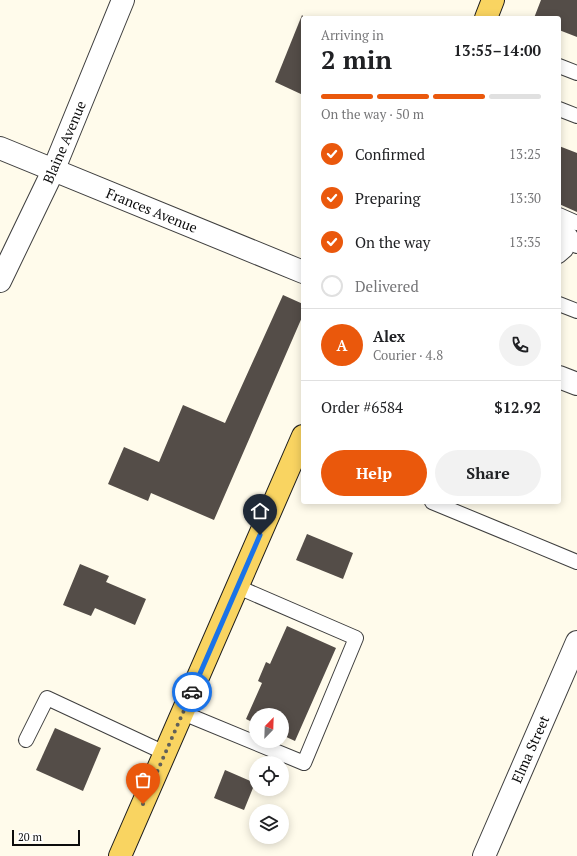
<!DOCTYPE html>
<html lang="en">
<head>
<meta charset="utf-8">
<style>
	body { margin:0; font-family:"PT Serif",serif; background:#f2f2f2; color:#202124; height:100vh; display:flex; flex-direction:column; font-size:15px; white-space:nowrap }
	* { box-sizing:border-box; margin:0 }
	p { font-size:13px; color:#757577 }
	.icon { flex:none; width:22px; height:22px; fill:none; stroke:currentColor; stroke-width:2; stroke-linecap:round; stroke-linejoin:round }
	.map { position:relative; flex:1; overflow:hidden }
	.panel { position:absolute; left:301px; top:16px; width:260px; height:488px; display:flex; flex-direction:column; background:#fff; border-radius:4px; box-shadow:0 2px 10px #0003 }
	.panel>* { flex:none }
	.needle { width:26px; rotate:23deg }
	.tools { position:absolute; left:249px; top:708px; display:grid; gap:8px }
	.tools a { display:grid; place-items:center; width:40px; height:40px; border-radius:50%; background:#fff; box-shadow:0 2px 10px #0003; font-size:20px }
	.scale { position:absolute; left:12px; bottom:10px; width:68px; box-sizing:border-box; padding-left:4px; border:2px solid #0c0c0c; border-top:0; font-size:11px; line-height:14px; white-space:nowrap; color:#0c0c0c; -webkit-text-stroke:3px #fff; paint-order:stroke }
	.pin { position:absolute; display:grid; place-items:center; width:34px; height:34px; color:#fff; margin:-41px -17px; border-radius:50% 50% 50% 0; rotate:-45deg; box-shadow:0 0 4px #0007 }
	.pin .icon { rotate:45deg }
	.courier { position:absolute; display:grid; place-items:center; width:40px; height:40px; margin:-20px; border:3px solid #1a73e8; border-radius:50%; background:#fff; color:#222; box-shadow:0 1px 5px #0007 }
	.overview em { font-style:normal; font-weight:700 }
	.overview div { display:flex; flex-direction:column-reverse }
	.overview { display:flex; align-items:center; justify-content:space-between; height:68px; padding:0 20px }
	h1 { font-size:26px; font-weight:700; line-height:30px }
	.bar { display:grid; grid-template-columns:repeat(4,1fr); gap:6px 4px; align-content:center; height:48px; padding:0 20px }
	.bar i { height:5px; border-radius:3px; background:#e0e0e0 }
	.bar .selected { background:#ea580c }
	.bar p { grid-column:span 4 }
	.line { display:flex; align-items:center; gap:10px; padding:0 20px; border-top:1px solid #e0e0e0 }
	.line div { flex:1 }
	.round { display:grid; place-items:center; flex:none; width:42px; height:42px; border-radius:21px; background:#f2f2f2 }
	ol { padding:0 20px; list-style:none }
	li { display:flex; align-items:center; gap:12px; height:44px }
	li p { margin-inline-start:auto }
	li .icon { padding:4px; border-radius:50%; background:#ea580c; color:#fff; stroke-width:4 }
	li:last-child { color:#757577 }
	li i { width:22px; height:22px; border:2px solid #e0e0e0; border-radius:50% }
	.cta { display:flex; gap:8px; margin-top:auto; padding:8px 20px }
	.cta a { flex:1; height:46px; border-radius:24px; background:#ea580c; color:#fff; font-size:16px; font-weight:700; line-height:46px; text-align:center }
	.cta a+a { background:#f2f2f2; color:#202124 }
	.map>svg:first-child { display:block }
</style>
</head>
<body>
<div class="map">
<svg width="577" height="856" viewBox="0 0 577 856">
	<rect width="100%" height="100%" fill="#fffbeb"/>
	<g fill="#544d48">
		<path d="M541 0H577V37L559 30V18H534Z"/>
		<path d="M302 15 303 16V95L275 82Z"/>
		<path d="M559 146 577 153V212L559 204Z"/>
		<path d="M283 295 303 304V315L214 520 151 493 148 501 108 484 124 447 159 462 183 405 225 423Z"/>
		<path d="M307 534 353 553 343 579 296 560Z"/>
		<path d="M80 564 109 576 106 582 146 599 135 625 95 608 91 616 63 605Z"/>
		<path d="M287 626 336 648 295 741 282 735V715H256V724L246 719 262 683 258 681 266 662 270 664Z"/>
		<path d="M55 728 101 748 83 791 36 770Z"/>
		<path d="M225 770 255 783 244 810 214 798Z"/>
	</g>
	<g fill="none" stroke-linecap="round" stroke-linejoin="round">
		<g stroke="#3f3f3f" stroke-width="16">
			<g id="lane">
				<path d="M559 66 577 73"/>
				<path d="M559 109 577 116"/>
				<path d="M559 215 577 223"/>
				<path d="M559 228 568 232 577 245"/>
				<path d="M559 239 577 246"/>
				<path d="M559 256 566 250"/>
				<path d="M559 304 577 311"/>
				<path d="M432 502 577 562"/>
				<path d="M183 713 304 763 356 638 238 587"/>
				<path d="M26 740 47 698 165 753"/>
			</g>
		</g>
		<g stroke="#3f3f3f" stroke-width="24">
			<g id="street">
				<path d="M0 148 303 272"/>
				<path d="M0 281 53 171 123 0"/>
				<path d="M559 377 577 384"/>
				<path d="M484 856 577 642"/>
			</g>
		</g>
		<g stroke="#1d1d1d" stroke-width="24">
			<g id="primary">
				<path d="M486 18 493 0"/>
				<path d="M120 856 303 436"/>
			</g>
		</g>
		<use href="#lane" stroke="#fff" stroke-width="14"/>
		<use href="#street" stroke="#fff" stroke-width="22"/>
		<use href="#primary" stroke="#f9d461" stroke-width="22"/>
	</g>
	<g fill="none" stroke-linecap="round" stroke-linejoin="round">
		<path stroke="#61605a" stroke-width="4" stroke-dasharray="0 7.2" d="M143 804 192 692"/>
		<path stroke="#1a73e8" stroke-width="5" d="M192 692 260 535"/>
	</g>
	<g text-anchor="middle" dominant-baseline="central" stroke-width="4" stroke-linejoin="round" paint-order="stroke">
		<g font-size="14" fill="#0c0c0c" stroke="#fff">
			<text transform="translate(64 142) rotate(-67)">Blaine Avenue</text>
			<text transform="translate(152 210) rotate(22)">Frances Avenue</text>
			<text transform="translate(530 749) rotate(-66)">Elma Street</text>
		</g>
	</g>
</svg>
<div class="tools">
<a><svg class="needle" viewBox="-14 -14 28 28"><path d="M0-13l5 13h-10z" fill="#e53935"/><path d="M0 13l5-13h-10z" fill="#757577"/></svg></a>
<a><svg class="icon" aria-label="locate" viewBox="0 0 24 24"><circle cx="12" cy="12" r="6"/><path d="M12 2v4M12 18v4M2 12h4M18 12h4"/></svg></a>
<a><svg class="icon" aria-label="layers" viewBox="0 0 24 24"><path d="M12 4l9 5-9 5-9-5zM3 14l9 5 9-5"/></svg></a>
</div>
<div class="scale">20 m</div>
<div class="pin" style="left:143px;top:804px;background:#ea580c"><svg class="icon" aria-label="bag" viewBox="0 0 24 24"><path d="M5 8h14l-1 12H6zM9 8a3 3 0 0 1 6 0"/></svg></div>
<div class="pin" style="left:260px;top:535px;background:#1f2937"><svg class="icon" aria-label="home" viewBox="0 0 24 24"><path d="M3 11l9-7 9 7M6 9v11h12V9"/></svg></div>
<div class="courier" style="left:192px;top:692px"><svg class="icon" aria-label="car" viewBox="0 0 24 24"><path d="M5 17H2v-5l4-1 3-4h7l3 4 3 1v5h-3M9 17h6M6 11h13"/><circle cx="7" cy="17" r="2"/><circle cx="17" cy="17" r="2"/></svg></div>
<section class="panel">
<div class="overview"><div><h1>2 min</h1><p>Arriving in</p></div><em>13:55–14:00</em></div>
<div class="bar"><i class="selected"></i><i class="selected"></i><i class="selected"></i><i></i><p>On the way · 50 m</p></div>
<ol>
<li><svg class="icon" aria-label="check" viewBox="0 0 24 24"><path d="M5 12l5 5 9-10"/></svg>Confirmed<p>13:25</p></li>
<li><svg class="icon" aria-label="check" viewBox="0 0 24 24"><path d="M5 12l5 5 9-10"/></svg>Preparing<p>13:30</p></li>
<li><svg class="icon" aria-label="check" viewBox="0 0 24 24"><path d="M5 12l5 5 9-10"/></svg>On the way<p>13:35</p></li>
<li><i></i>Delivered</li>
</ol>
<div class="line" style="height:72px"><b class="round" style="background:#ea580c;color:#fff">A</b><div><b>Alex</b><p>Courier · 4.8</p></div><a class="round"><svg class="icon" aria-label="phone" viewBox="0 0 24 24"><path d="M5 4h4l2 5-3 2q2 4 5 5l2-3 5 2v4C11 20 4 13 5 4z"/></svg></a></div>
<div class="line" style="height:52px"><div>Order #6584</div><b>$12.92</b></div>
<div class="cta"><a>Help</a><a>Share</a></div>
</section>
</div>
</body>
</html>
